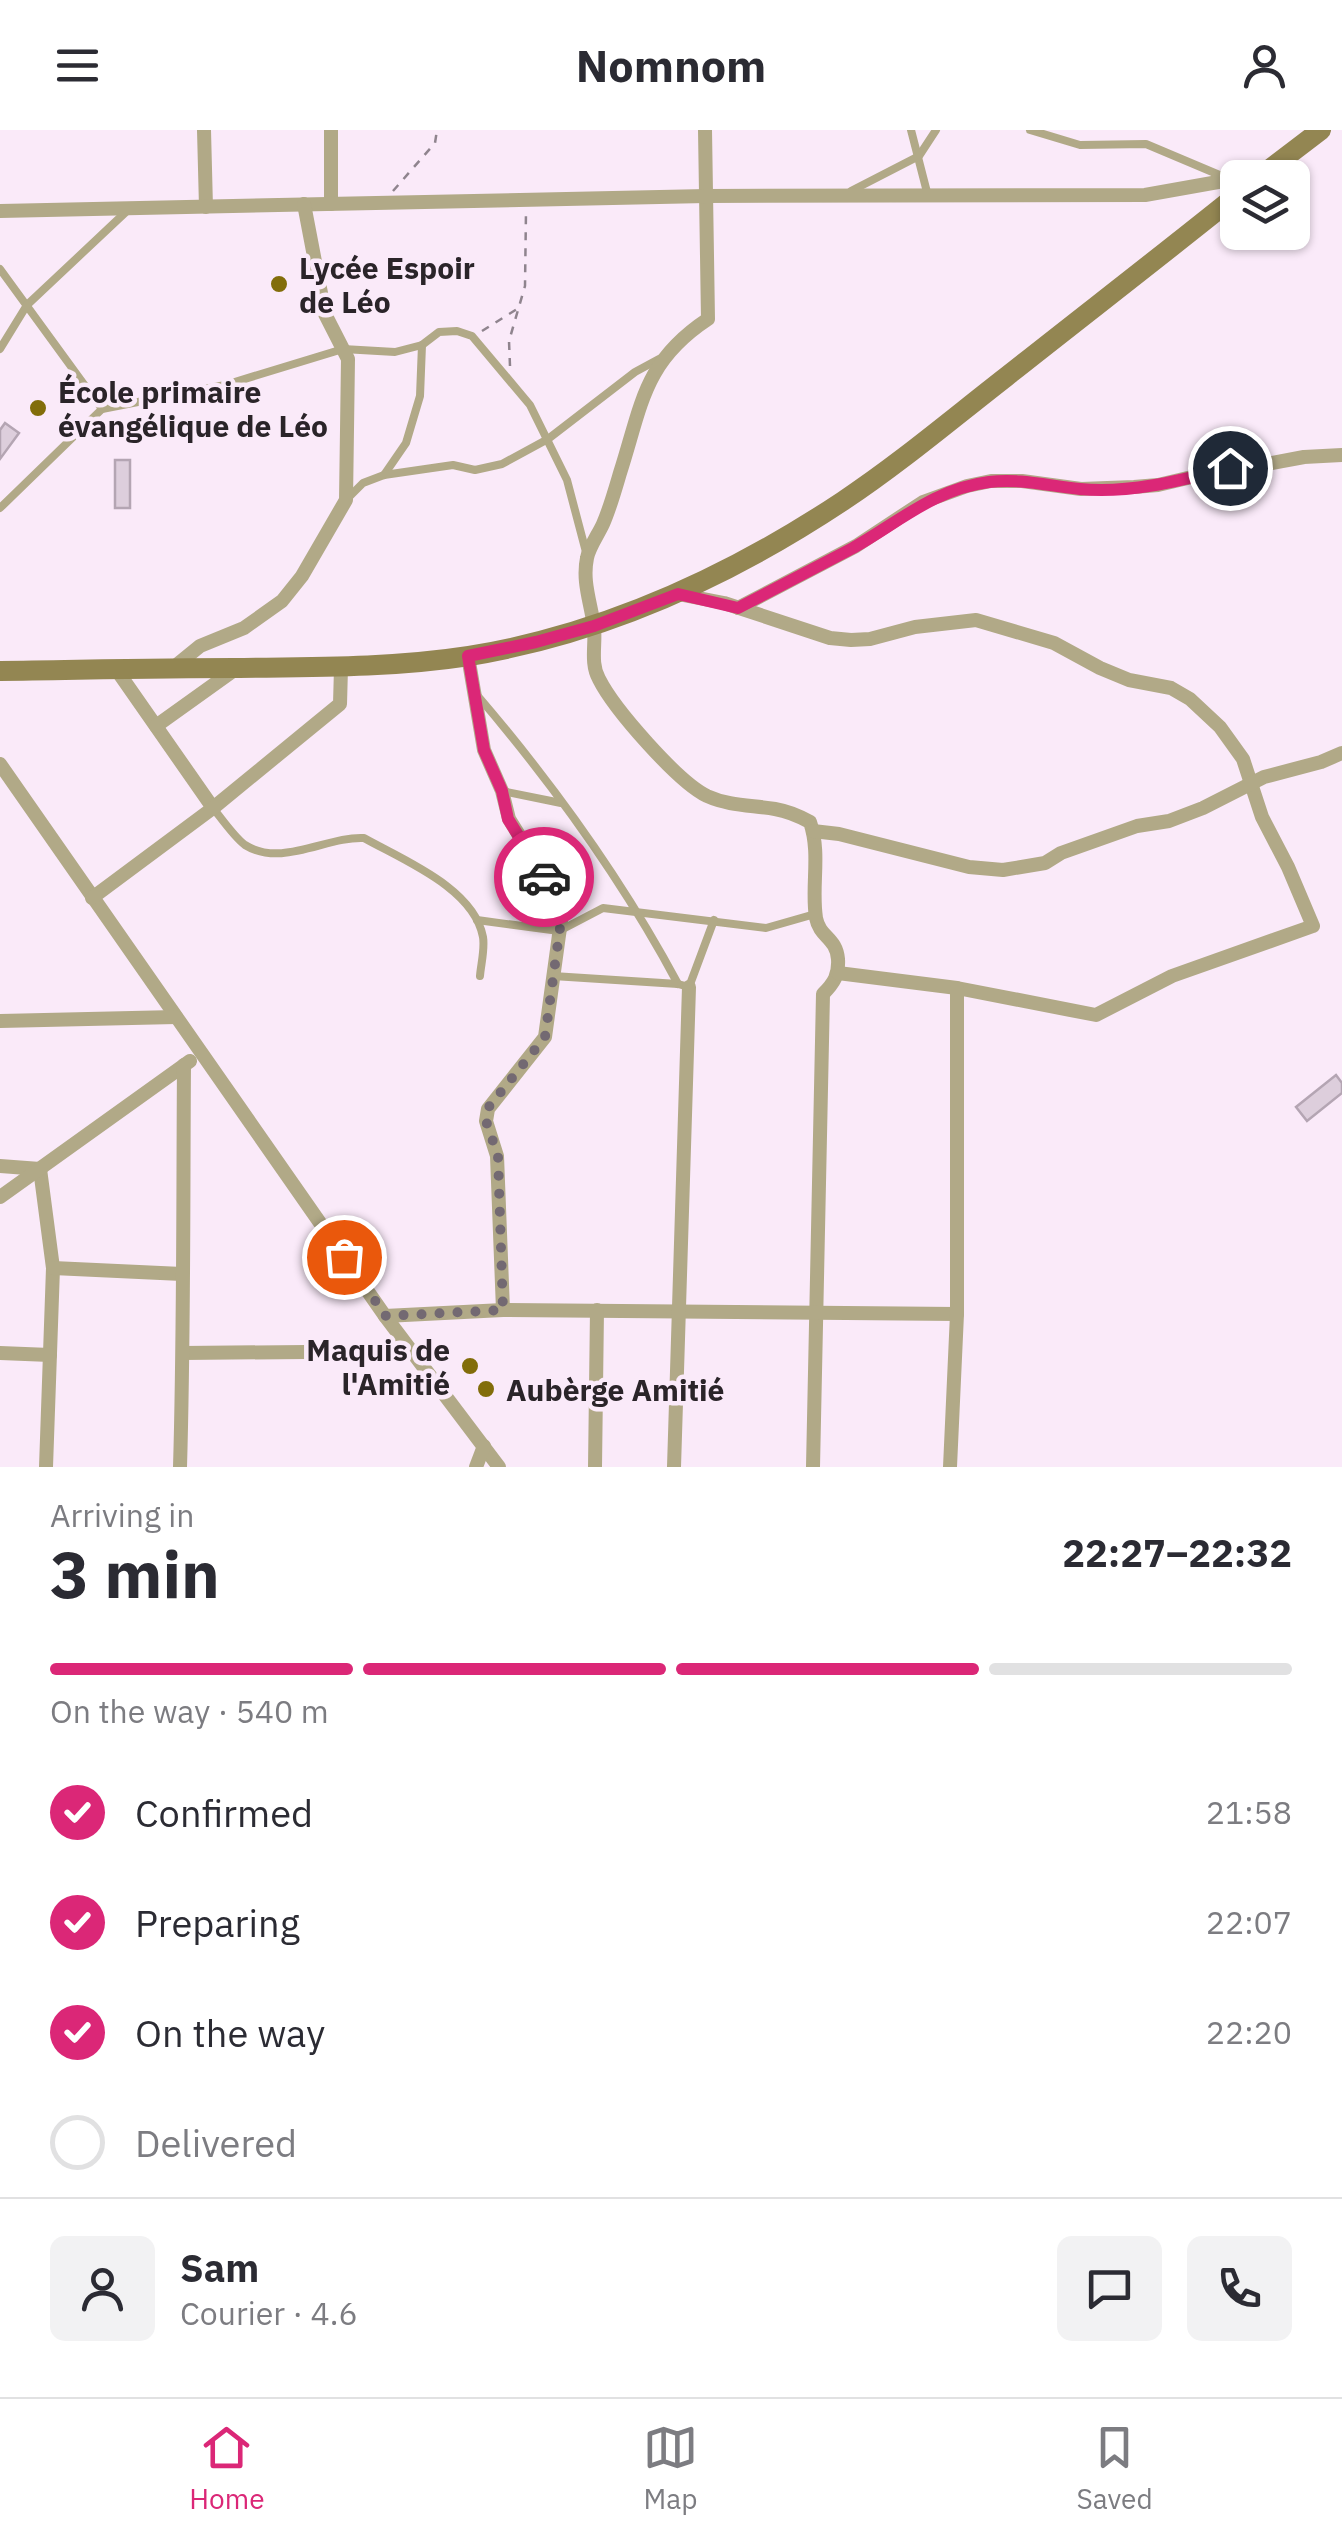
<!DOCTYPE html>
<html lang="en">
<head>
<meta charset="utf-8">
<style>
	body { margin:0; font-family:"IBM Plex Sans",sans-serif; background:#f2f2f3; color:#2b2b33; height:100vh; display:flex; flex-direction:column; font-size:38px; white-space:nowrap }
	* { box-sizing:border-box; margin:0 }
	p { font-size:32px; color:#7c7c81 }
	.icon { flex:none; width:55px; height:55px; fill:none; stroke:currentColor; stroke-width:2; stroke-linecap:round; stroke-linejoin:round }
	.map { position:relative; height:1337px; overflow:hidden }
	.panel { display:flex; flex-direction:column; background:#fff; flex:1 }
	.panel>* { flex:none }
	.fabs { position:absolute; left:1220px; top:30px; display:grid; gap:20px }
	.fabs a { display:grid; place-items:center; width:90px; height:90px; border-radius:15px; background:#fff; box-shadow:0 2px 8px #0004; font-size:50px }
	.pin { position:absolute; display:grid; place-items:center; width:85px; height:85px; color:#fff; margin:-42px; border:5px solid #fff; border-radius:50%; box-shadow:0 2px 10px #0007 }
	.courier { position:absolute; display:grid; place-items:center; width:100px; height:100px; margin:-50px; border:8px solid #db2777; border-radius:50%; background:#fff; color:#222; box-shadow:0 2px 12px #0007 }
	.head em { font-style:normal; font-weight:800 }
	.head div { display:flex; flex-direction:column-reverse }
	.head { display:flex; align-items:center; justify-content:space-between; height:170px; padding:0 50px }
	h1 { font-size:65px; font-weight:800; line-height:75px }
	.bar { display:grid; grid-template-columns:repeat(4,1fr); gap:15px 10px; align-content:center; height:120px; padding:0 50px }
	.bar i { height:12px; border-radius:8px; background:#e1e1e2 }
	.bar .selected { background:#db2777 }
	.bar p { grid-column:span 4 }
	.line { display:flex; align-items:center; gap:25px; padding:0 50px; border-top:2px solid #e1e1e2 }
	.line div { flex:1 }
	.round { display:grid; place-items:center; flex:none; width:105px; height:105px; border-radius:15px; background:#f2f2f3 }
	ol { padding:0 50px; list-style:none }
	li { display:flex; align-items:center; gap:30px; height:110px }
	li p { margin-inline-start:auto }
	li .icon { padding:10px; border-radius:50%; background:#db2777; color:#fff; stroke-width:4 }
	li:last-child { color:#7c7c81 }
	li i { width:55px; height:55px; border:5px solid #e1e1e2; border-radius:50% }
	header { display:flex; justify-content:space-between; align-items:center; height:130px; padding:0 50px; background:#fff; font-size:45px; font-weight:800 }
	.menu { display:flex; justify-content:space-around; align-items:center; height:140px; border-top:2px solid #e1e1e2; background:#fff; font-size:28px; color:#7c7c81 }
	.menu a { display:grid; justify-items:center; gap:5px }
	.menu .selected { color:#db2777 }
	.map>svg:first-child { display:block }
</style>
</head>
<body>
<header><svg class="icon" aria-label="menu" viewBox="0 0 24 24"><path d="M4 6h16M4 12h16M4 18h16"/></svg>Nomnom<svg class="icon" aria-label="person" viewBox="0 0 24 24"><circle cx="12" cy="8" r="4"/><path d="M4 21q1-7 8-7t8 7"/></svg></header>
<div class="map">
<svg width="1342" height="1337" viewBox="0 0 1342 1337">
	<rect width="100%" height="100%" fill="#faeaf9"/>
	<g fill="#ddcedc" stroke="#b4a5b3" stroke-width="2.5">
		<path d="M5 293 19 303 0 329V300Z"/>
		<rect x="115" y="330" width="15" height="48"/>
		<path d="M1336 945 1342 953V963L1307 991 1296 977Z"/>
	</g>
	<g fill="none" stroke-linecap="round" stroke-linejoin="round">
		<g stroke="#8f848e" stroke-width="2.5" stroke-dasharray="8 8" stroke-linecap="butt">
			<path d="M393 61 435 13 437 0"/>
			<path d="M482 201 517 179"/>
			<path d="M510 236 509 211 525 156 526 81"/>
		</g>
		<g stroke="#b1a987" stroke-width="8">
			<path d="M911 0 928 66"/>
			<path d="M1030 0 1080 15 1146 14 1229 49"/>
			<path d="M851 61 919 26 936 0"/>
			<path d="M0 139 102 279"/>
			<path d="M0 219 27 175 128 80"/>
			<path d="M384 345 406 313 420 266 422 215"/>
			<path d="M346 370 363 353 384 345 453 335 475 340 502 334 548 309 635 242 659 229"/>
			<path d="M0 378 102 279 225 255 343 219 395 222 422 215 439 202 457 201 472 206 530 275 567 350 586 422"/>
			<path d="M477 565C553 654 623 751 678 854"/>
			<path d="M502 661 561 673"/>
			<path d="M213 678C221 688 235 708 245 715 282 738 327 706 364 708 403 730 474 758 483 807 485 819 481 834 480 846"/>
			<path d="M477 790 559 801 603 778 766 798 815 784"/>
			<path d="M553 846 678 854 689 857 714 790"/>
		</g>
		<g stroke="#b1a987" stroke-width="14">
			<path d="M204 0 206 77"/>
			<path d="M331 0V74"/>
			<path d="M705 0 708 189C643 232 642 275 620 343 615 360 610 378 603 394 598 405 589 417 587 428 582 452 591 473 594 497 596 514 590 533 599 549 614 579 678 652 707 666 729 676 752 675 775 679 787 681 799 686 810 692 821 724 811 756 816 788 820 808 836 807 838 829 839 845 834 853 823 864L813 1337"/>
			<path d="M0 81 706 66 1145 65 1263 44"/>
			<path d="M678 464 724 473 830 508 851 510 870 509 915 497 976 490 1054 513 1100 538 1129 550 1171 558 1190 569 1220 597 1243 629 1262 687 1288 737 1313 796 1172 846 1096 885 957 858 838 843"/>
			<path d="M738 478 856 416 923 372 967 356 991 351H1022L1081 359 1134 357 1158 355 1230 338 1267 334 1304 327 1342 325"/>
			<path d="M468 526 484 620 502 661 509 689 563 776 545 907 488 979 486 991 497 1026 503 1180"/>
			<path d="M173 538 200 516 244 498 282 471 302 446 346 370 348 229 325 184 304 74"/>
			<path d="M116 539 213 678"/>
			<path d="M156 596 237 538"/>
			<path d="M0 634 385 1186 499 1337"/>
			<path d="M813 701 839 704 969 737 1003 740 1045 733 1061 723 1137 696 1169 691 1203 678 1264 647 1321 632 1342 623"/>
			<path d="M92 768 213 678 340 574 341 538"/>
			<path d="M0 891 176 887"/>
			<path d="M0 1036 40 1039 53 1138 46 1337"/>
			<path d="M0 1067 190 931"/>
			<path d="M53 1138 182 1144"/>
			<path d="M385 1186 503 1180 957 1184"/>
			<path d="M0 1223 50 1225"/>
			<path d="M183 1223 411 1221"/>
			<path d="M180 1337C184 1203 183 1069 184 935"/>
			<path d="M476 1337 484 1316"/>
			<path d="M595 1337 597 1180"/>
			<path d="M674 1337 689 857"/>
			<path d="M950 1337 957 1184V858"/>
		</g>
		<g stroke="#938652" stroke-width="20">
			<path d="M1258 48 1321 0"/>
			<path d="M0 541C78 540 156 538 235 538 313 537 391 538 469 526 604 504 730 446 843 371 900 333 952 289 1006 247 1083 186 1161 126 1238 64"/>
		</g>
	</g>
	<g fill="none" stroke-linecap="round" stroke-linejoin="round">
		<path stroke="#736972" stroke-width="10" stroke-dasharray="0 18" d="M344 1127 386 1186 503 1180 498 1026 486 991 488 978 545 907 563 776 544 747"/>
		<path stroke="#db2777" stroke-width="12" d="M544 747 508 689 502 661 484 620 468 526 536 512 594 496 678 464 738 478C777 458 815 438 853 418 899 392 934 359 989 352 1019 348 1049 356 1080 359 1130 364 1182 350 1230 338"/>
	</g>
	<g fill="#826d0a" stroke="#faeaf9" stroke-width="4">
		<circle cx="279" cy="154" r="10"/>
		<circle cx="38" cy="278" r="10"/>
		<circle cx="470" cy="1236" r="10"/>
		<circle cx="486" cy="1259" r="10"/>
	</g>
	<g text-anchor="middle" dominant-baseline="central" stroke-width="9" stroke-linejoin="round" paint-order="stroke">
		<g font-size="30" font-weight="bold" fill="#2a2429" stroke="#faeaf9" text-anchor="start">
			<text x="299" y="137">Lycée Espoir<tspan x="299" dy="34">de Léo</tspan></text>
			<text x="58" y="261">École primaire<tspan x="58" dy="34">évangélique de Léo</tspan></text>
			<text x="450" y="1219" text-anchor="end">Maquis de<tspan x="450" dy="34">l'Amitié</tspan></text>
			<text x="506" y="1259">Aubèrge Amitié</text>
		</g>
	</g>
</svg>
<div class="fabs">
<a><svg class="icon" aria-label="layers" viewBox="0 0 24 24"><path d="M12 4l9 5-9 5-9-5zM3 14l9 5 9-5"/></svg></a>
</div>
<div class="pin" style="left:344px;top:1127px;background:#ea580c"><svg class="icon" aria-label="bag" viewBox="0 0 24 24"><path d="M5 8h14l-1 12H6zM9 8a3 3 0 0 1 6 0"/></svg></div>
<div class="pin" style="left:1230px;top:338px;background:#1f2937"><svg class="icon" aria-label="home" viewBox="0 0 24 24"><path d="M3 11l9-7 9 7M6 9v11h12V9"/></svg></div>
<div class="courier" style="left:544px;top:747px"><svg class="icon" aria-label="car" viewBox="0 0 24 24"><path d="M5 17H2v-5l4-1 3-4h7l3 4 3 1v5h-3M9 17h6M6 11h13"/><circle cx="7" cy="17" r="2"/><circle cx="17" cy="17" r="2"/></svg></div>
</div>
<section class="panel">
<div class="head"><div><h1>3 min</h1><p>Arriving in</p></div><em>22:27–22:32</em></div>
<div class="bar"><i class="selected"></i><i class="selected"></i><i class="selected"></i><i></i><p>On the way · 540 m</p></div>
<ol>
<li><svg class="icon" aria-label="check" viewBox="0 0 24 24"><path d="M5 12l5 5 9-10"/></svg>Confirmed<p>21:58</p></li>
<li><svg class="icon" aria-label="check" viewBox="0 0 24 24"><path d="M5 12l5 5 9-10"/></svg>Preparing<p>22:07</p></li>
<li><svg class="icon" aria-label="check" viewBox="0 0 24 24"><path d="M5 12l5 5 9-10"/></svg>On the way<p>22:20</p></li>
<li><i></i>Delivered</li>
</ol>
<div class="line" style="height:180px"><a class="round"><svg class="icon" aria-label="person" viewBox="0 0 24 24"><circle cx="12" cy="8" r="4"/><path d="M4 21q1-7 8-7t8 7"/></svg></a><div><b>Sam</b><p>Courier · 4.6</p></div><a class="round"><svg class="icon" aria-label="chat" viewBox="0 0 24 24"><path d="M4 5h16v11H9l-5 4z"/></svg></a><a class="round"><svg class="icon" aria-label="phone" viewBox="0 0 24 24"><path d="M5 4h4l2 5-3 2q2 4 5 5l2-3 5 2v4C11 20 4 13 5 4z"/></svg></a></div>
</section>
<nav class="menu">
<a class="selected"><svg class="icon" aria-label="home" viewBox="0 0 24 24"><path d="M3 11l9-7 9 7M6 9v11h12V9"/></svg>Home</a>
<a><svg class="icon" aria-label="map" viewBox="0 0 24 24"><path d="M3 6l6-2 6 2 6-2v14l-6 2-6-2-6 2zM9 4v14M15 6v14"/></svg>Map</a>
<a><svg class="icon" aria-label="saved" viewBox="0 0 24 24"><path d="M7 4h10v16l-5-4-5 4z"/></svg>Saved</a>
</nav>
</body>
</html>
